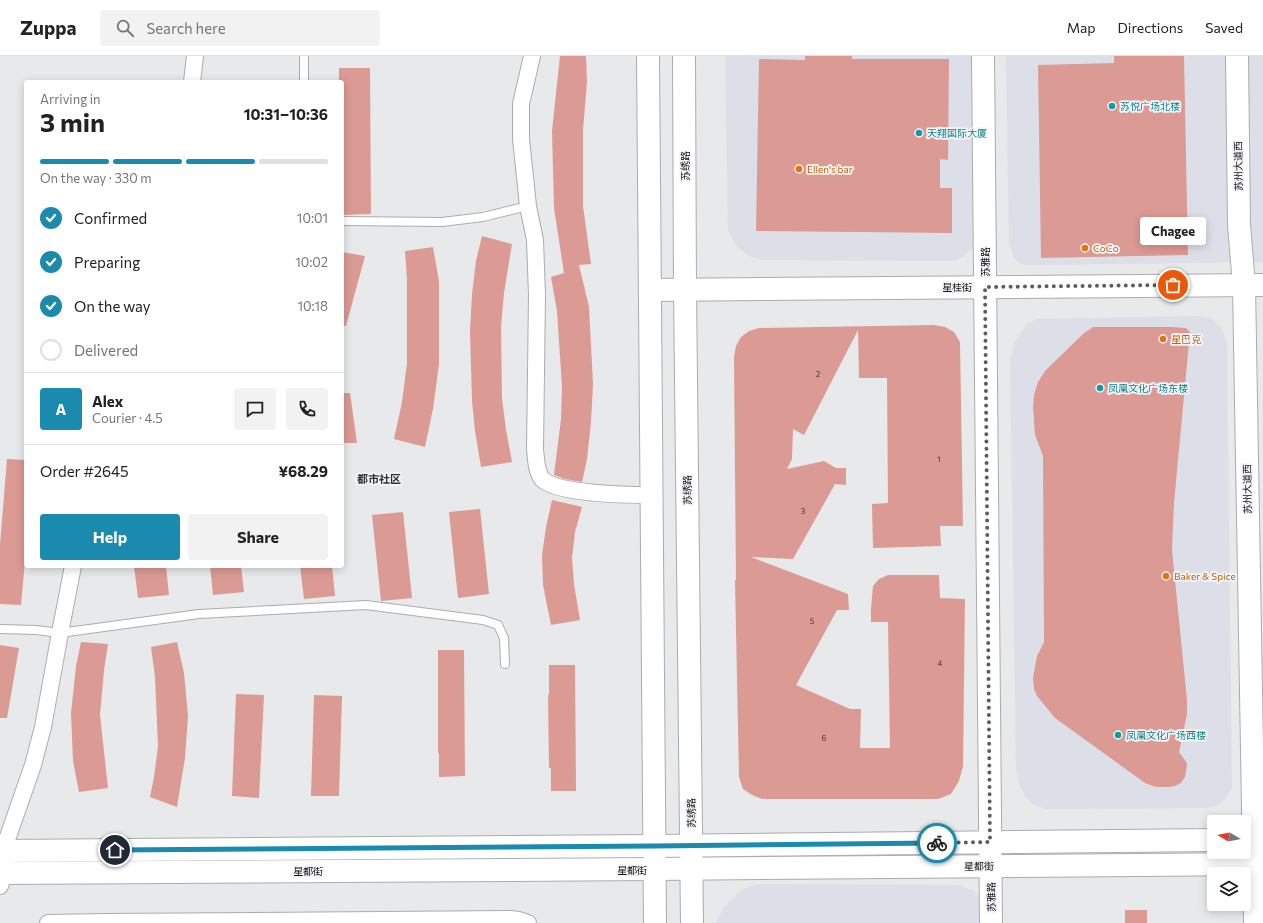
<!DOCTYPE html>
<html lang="en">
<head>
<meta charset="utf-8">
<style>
	body { margin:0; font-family:Commissioner,"Noto Sans SC",sans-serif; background:#f2f2f2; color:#222; height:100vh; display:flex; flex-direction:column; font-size:15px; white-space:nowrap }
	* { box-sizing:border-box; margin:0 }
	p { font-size:13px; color:#767676 }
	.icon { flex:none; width:22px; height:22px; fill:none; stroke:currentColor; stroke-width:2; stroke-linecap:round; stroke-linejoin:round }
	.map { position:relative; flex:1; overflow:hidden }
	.drawer { position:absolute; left:24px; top:24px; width:320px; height:488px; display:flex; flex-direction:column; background:#fff; border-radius:4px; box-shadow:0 2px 10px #0003 }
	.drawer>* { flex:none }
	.needle { width:26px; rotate:280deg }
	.fabs { position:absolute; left:1207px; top:759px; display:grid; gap:8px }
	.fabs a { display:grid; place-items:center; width:44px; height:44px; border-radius:4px; background:#fff; box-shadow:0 2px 10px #0003; font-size:20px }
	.pin { position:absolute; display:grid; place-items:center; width:34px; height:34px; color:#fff; margin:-17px; border:2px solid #fff; border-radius:50%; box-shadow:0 1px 4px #0007 }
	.courier { position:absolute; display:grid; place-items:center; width:40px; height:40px; margin:-20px; border:3px solid #1a8aaf; border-radius:50%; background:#fff; color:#222; box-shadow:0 1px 5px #0007 }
	.bubble { position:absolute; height:28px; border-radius:4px; background:#fff; box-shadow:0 2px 10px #0003; font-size:13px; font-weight:700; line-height:28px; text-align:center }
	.head em { font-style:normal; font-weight:700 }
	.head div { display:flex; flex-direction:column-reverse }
	.head { display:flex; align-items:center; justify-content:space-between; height:68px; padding:0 16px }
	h1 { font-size:26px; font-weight:700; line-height:30px }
	.bar { display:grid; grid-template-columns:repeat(4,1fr); gap:6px 4px; align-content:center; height:48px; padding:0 16px }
	.bar i { height:5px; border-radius:3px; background:#e0e0e0 }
	.bar .selected { background:#1a8aaf }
	.bar p { grid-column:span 4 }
	.line { display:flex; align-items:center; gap:10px; padding:0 16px; border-top:1px solid #e0e0e0 }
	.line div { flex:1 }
	.round { display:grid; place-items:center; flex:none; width:42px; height:42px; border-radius:4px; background:#f2f2f2 }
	ol { padding:0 16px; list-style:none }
	li { display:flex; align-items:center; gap:12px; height:44px }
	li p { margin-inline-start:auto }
	li .icon { padding:4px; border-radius:50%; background:#1a8aaf; color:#fff; stroke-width:4 }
	li:last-child { color:#767676 }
	li i { width:22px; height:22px; border:2px solid #e0e0e0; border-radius:50% }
	.action { display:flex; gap:8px; margin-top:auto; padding:8px 16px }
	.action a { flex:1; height:46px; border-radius:4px; background:#1a8aaf; color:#fff; font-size:16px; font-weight:700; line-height:46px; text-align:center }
	.action a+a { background:#f2f2f2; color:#222 }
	header { display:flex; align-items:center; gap:24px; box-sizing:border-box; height:56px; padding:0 20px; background:#fff; border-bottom:1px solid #e0e0e0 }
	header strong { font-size:19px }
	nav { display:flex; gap:22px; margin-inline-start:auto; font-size:14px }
	.search { width:280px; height:36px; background:#f2f2f2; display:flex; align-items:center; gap:10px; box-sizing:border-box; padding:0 14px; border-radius:4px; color:#767676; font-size:15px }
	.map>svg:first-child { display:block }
</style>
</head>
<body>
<header>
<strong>Zuppa</strong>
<div class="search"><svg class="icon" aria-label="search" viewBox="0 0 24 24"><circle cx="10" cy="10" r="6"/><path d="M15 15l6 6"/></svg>Search here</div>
<nav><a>Map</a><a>Directions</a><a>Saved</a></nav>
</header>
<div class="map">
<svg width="1263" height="867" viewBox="0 0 1263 867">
	<rect width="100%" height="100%" fill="#e8e9ea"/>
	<g fill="#dddfe8">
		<path d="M725 0H971L974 177 973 191 965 199 955 205 762 204 749 200 737 191 728 174Z"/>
		<path d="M1006 0H1263V206L1029 209 1021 208 1015 203 1009 189Z"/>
		<path d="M1199 260 1211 262 1222 272 1227 288 1232 732 1226 742 1217 750 1207 752 1046 753 1034 749 1025 740 1019 729 1016 712 1010 303 1015 286 1027 268 1036 263Z"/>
		<path d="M758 828 958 829 972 834 981 843 985 867H716L723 852 742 833Z"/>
	</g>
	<g fill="#dc9a94">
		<path d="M560 0H586L587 26 583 74V150L591 208 579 209 589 251 593 328 591 366 587 403 582 426 565 423 554 419 561 363 562 330 557 255 551 221 564 217 554 152 552 75Z"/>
		<path d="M805 0H852V3H949L948 104 940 103V132H952V177L756 175 759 3 805 4Z"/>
		<path d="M1114 0H1184L1188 199 1041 202 1038 9 1114 7Z"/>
		<path d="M339 12H370L371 158 342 159V26H339Z"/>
		<path d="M482 180 512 188 504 237 501 271 502 342 506 374 512 406 481 411 475 375 472 345 470 275 472 238 476 205Z"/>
		<path d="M433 191 439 225V308L433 353 425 391 394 383 402 346 407 307V223L405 195Z"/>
		<path d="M342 196 365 200 346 270 342 269Z"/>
		<path d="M934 269 945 271 954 276 960 286 963 470H940L941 490 873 492 872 448 888 447 887 322H859L858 274 804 379 793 373 792 403 787 413 824 405 836 412H846V429L835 428 793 503 751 501 848 538 849 554H837L796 629 850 653H861L860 692H890L888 566H871V553L873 530 879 523 888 519H939L940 542 965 543 963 710 959 725 951 738 938 743H762L752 739 743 733 739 721 735 524H736L734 301 736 290 741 281 749 275 759 272Z"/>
		<path d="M1093 271H1171L1186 272 1190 276 1174 447 1172 494 1187 644V658L1179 696 1187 707 1186 715 1185 721 1181 727 1175 730 1169 731H1156L1145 727 1055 662 1037 640 1034 633 1033 622 1037 600 1044 586V579L1043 400 1035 379 1033 351 1034 339 1038 326 1045 315 1083 278Z"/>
		<path d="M342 337H350L357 387H342Z"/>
		<path d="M7 403 26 404V494L21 549 0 548V489Z"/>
		<path d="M552 444 582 451 575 476 572 502 574 528 580 564 551 569 543 529 542 499 546 471Z"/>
		<path d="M480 453 489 538 458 542 449 456Z"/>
		<path d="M403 456 412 542 381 545 372 459Z"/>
		<path d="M134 510H166L169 539 138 542Z"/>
		<path d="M210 510H241L244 536 213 539Z"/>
		<path d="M300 510H332L335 540 304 543Z"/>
		<path d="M81 586 108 588 104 614 100 659 108 732 79 736 73 705 71 657 76 610Z"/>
		<path d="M177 586 184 617 188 660 185 702 177 751 150 741 154 721 158 690 155 621 151 591Z"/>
		<path d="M0 589 19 592 7 662H0Z"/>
		<path d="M438 594H464L465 720 439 721V697H438Z"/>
		<path d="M549 609H575L576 735H551V712H549L548 639H549Z"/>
		<path d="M236 638 264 639 259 742 232 740Z"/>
		<path d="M314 639 342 640 339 740H311Z"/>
		<rect x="1125" y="854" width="22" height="13"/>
	</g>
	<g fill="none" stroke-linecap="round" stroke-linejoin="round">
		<g stroke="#abacad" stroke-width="10">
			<g id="lane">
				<path d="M304 0V26"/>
				<path d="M342 165 442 166 483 161 528 150"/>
				<path d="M0 573 36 574 60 577 199 558 366 549 483 564 498 569 504 582 505 608"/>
			</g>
		</g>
		<g stroke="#abacad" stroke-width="18">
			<g id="street">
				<path d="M532 0 521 48V83L528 150 535 184 537 239 535 393C536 402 536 415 542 423 557 438 629 439 652 439"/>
				<path d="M192 26 195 0"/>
				<path d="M0 830 4 817 3 795 33 709 43 671 60 577 73 510"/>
				<path d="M48 867 105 866 510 863 519 864 528 867"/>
			</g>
		</g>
		<g stroke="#abacad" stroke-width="24">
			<g id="secondary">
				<path d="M983 0 991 867"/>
				<path d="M1237 0 1239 169 1244 229 1255 867"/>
				<path d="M651 234 1263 229"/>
				<path d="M0 795 654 790 1214 784"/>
				<path d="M0 817 655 813 1263 808"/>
			</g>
		</g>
		<g stroke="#abacad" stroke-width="24">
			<g id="primary">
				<path d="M648 0 655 867"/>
				<path d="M684 0 685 233 692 867"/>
			</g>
		</g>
		<use href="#lane" stroke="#fff" stroke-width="8"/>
		<use href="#street" stroke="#fff" stroke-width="16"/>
		<use href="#secondary" stroke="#fff" stroke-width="22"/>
		<use href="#primary" stroke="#fff" stroke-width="22"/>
	</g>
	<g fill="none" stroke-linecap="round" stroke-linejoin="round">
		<path stroke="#5c5d5e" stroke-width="4" stroke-dasharray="0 7.2" d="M937 787 990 786 985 231 1173 229"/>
		<path stroke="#1a8aaf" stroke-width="5" d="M115 794 654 790 937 787"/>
	</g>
	<g fill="#0f9aa8" stroke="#f6f6f8" stroke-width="1.5">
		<circle cx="1112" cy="50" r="4"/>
		<circle cx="919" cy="77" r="4"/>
		<circle cx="1100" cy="332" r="4"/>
		<circle cx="1118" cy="679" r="4"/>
	</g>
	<g fill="#e8710a" stroke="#f6f6f8" stroke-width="1.5">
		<circle cx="799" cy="113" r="4"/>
		<circle cx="1085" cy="192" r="4"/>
		<circle cx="1163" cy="283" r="4"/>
		<circle cx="1166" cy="520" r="4"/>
	</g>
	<g text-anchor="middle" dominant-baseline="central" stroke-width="3.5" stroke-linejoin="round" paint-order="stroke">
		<g font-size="8" fill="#443332">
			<text x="818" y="318">2</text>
			<text x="939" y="403">1</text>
			<text x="803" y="455">3</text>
			<text x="812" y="565">5</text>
			<text x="940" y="607">4</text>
			<text x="824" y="682">6</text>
		</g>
		<g font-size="10" fill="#0d838f" stroke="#f6f6f8" text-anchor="start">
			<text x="1120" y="50">苏悦广场北楼</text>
			<text x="927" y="77">天翔国际大厦</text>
			<text x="1108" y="332">凤凰文化广场东楼</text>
			<text x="1126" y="679">凤凰文化广场西楼</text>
		</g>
		<g font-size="10" fill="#111112" stroke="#f6f6f8">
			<text transform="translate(685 110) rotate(-90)">苏绣路</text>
			<text transform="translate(1238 110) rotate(-91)">苏州大道西</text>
			<text transform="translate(985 206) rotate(-90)">苏雅路</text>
			<text x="957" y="231">星桂街</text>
			<text transform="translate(1247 433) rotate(-91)">苏州大道西</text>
			<text transform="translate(687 434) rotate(-91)">苏绣路</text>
			<text transform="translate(691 757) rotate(-91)">苏绣路</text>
			<text transform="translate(979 810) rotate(-1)">星都街</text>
			<text x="632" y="814">星都街</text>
			<text x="308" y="815">星都街</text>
			<text transform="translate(991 841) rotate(-91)">苏雅路</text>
		</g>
		<g font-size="10" fill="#c56008" stroke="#f6f6f8" text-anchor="start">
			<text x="807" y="113">Ellen's bar</text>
			<text x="1093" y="192">CoCo</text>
			<text x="1171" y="283">星巴克</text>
			<text x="1174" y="520">Baker &amp; Spice</text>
		</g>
		<g font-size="11" font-weight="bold" fill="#303032" stroke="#f6f6f8">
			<text x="379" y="422">都市社区</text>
		</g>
	</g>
</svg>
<div class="fabs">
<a><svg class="needle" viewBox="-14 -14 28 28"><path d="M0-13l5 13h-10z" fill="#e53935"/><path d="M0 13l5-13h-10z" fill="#767676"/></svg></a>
<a><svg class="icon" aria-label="layers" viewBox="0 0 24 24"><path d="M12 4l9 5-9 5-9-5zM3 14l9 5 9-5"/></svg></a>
</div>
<div class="pin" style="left:1173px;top:229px;background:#ea580c"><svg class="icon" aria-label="bag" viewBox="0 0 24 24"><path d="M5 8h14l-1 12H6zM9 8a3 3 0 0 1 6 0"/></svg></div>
<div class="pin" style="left:115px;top:794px;background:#1f2937"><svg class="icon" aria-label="home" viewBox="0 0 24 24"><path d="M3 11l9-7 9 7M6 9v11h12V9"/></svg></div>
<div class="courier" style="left:937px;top:787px"><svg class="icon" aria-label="bike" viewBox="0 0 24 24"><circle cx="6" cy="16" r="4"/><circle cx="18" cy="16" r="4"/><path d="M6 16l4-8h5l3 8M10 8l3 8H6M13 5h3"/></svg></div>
<div class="bubble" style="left:1140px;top:161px;width:66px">Chagee</div>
<section class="drawer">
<div class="head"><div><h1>3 min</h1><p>Arriving in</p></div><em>10:31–10:36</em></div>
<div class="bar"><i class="selected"></i><i class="selected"></i><i class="selected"></i><i></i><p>On the way · 330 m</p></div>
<ol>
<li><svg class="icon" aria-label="check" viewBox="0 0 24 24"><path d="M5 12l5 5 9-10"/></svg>Confirmed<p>10:01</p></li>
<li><svg class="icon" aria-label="check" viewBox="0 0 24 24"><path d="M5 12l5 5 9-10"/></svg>Preparing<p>10:02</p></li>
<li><svg class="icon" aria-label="check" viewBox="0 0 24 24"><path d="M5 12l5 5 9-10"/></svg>On the way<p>10:18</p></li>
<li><i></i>Delivered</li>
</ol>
<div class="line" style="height:72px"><b class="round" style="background:#1a8aaf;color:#fff">A</b><div><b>Alex</b><p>Courier · 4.5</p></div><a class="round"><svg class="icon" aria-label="chat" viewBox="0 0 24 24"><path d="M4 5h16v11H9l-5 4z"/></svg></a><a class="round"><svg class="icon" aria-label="phone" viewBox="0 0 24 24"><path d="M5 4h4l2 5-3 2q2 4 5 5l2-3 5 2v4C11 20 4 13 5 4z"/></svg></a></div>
<div class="line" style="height:52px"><div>Order #2645</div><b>¥68.29</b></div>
<div class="action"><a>Help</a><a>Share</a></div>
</section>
</div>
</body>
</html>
